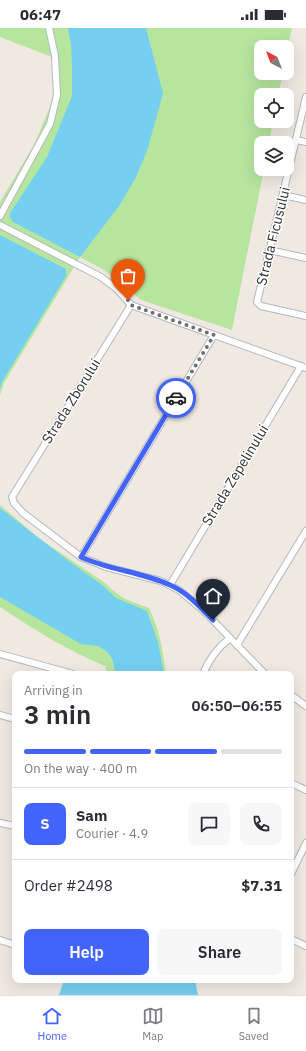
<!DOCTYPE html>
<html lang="en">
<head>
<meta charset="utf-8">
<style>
	body { margin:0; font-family:"IBM Plex Sans",sans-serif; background:#f7f7f7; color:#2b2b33; height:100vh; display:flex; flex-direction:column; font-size:15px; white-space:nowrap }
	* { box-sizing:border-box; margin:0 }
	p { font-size:13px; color:#7c7c81 }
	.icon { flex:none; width:22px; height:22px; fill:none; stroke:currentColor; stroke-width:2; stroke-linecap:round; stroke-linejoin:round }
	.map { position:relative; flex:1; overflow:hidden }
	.sheet { position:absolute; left:12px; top:643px; width:282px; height:312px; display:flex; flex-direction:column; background:#fff; border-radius:8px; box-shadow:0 4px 16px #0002 }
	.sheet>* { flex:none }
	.needle { width:26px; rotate:318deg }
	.tools { position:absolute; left:254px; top:12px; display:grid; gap:8px }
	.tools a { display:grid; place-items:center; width:40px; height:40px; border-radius:8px; background:#fff; box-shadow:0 4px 16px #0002; font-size:20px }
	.pin { position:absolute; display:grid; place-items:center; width:34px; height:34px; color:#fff; margin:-41px -17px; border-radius:50% 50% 50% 0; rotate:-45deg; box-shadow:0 0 4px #0007 }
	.pin .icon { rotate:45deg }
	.courier { position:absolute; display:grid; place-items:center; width:40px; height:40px; margin:-20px; border:3px solid #4264fb; border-radius:50%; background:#fff; color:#222; box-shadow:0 1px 5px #0007 }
	.headline em { font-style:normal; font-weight:600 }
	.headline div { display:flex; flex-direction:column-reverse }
	.headline { display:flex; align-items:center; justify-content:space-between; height:68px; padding:0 12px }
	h1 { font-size:26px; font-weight:600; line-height:30px }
	.bar { display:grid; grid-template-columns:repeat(4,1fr); gap:6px 4px; align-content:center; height:48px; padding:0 12px }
	.bar i { height:5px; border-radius:3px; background:#e1e1e2 }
	.bar .active { background:#4264fb }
	.bar p { grid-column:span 4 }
	.line { display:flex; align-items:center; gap:10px; padding:0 12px; border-top:1px solid #e1e1e2 }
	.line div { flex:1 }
	.round { display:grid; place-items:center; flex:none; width:42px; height:42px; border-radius:8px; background:#f7f7f7 }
	.cta { display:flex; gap:8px; margin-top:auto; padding:8px 12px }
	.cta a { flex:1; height:46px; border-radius:8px; background:#4264fb; color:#fff; font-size:16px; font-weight:600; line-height:46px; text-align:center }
	.cta a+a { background:#f7f7f7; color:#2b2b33 }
	.status { display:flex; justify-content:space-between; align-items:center; height:28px; padding:0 20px; background:#fff; direction:ltr }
	.status svg { height:11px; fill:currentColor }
	.tabs { display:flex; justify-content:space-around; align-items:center; height:56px; border-top:1px solid #e1e1e2; background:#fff; font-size:11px; color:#7c7c81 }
	.tabs a { display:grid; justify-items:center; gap:2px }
	.tabs .active { color:#4264fb }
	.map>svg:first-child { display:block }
</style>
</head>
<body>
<div class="status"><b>06:47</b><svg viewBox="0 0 49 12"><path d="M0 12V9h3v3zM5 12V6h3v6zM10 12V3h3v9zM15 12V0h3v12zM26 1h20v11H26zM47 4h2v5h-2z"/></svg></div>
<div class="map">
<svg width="306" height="967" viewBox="0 0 306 967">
	<rect width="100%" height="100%" fill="#efe9e1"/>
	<g fill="#b6e59e">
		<path d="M0 0H292L287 23V19H261V45H283L278 67H261V93H273L269 115H261V141H264L232 302 141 272 119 253 102 241 80 229 4 355 0 367V174L34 117 55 67 52 29 0 9Z"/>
		<path d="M0 477 40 511 105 555C120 570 129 573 149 580 159 600 163 623 166 646H107L105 638C66 622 35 602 0 579Z"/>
	</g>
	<g fill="#75cff0">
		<path d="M68 0H146L163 65 159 80 147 123 135 151 119 178 80 229 13 194 10 190V185L47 129 72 68V40L71 16Z"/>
		<path d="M0 207 66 241V248L2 354 0 361Z"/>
		<path d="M0 480 66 531 102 557 116 570 147 583 158 614 164 646H115L113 633 110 627 105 622 98 618 81 616 0 569Z"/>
		<path d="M64 952H195L198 967H59Z"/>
	</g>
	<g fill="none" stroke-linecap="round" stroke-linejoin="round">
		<g stroke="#b4b7c1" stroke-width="8">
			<g id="minor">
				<path d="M306 69 257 274 261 278 306 288"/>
				<path d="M296 112 306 114"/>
				<path d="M283 167 306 172"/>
				<path d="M0 188 50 96 57 67 55 28 49 0"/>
				<path d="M0 197 101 249 117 261 131 277"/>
				<path d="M269 222 306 230"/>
				<path d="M131 277 12 469 14 475 23 485 81 529 106 539 161 553 179 562 205 584 265 646"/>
				<path d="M131 277 306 340"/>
				<path d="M81 529 214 307"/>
				<path d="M170 557 301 338"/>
				<path d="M237 617 306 503"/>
				<path d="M0 626 73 646"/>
				<path d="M203 646C209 631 217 620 230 610"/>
				<path d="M291 667 306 678"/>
				<path d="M0 687 15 691"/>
				<path d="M291 755 306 762"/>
				<path d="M0 795 15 798"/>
				<path d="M291 846 306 815"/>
				<path d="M291 911 306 918"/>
				<path d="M0 912 15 917"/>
			</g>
		</g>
		<use href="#minor" stroke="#fff" stroke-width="6"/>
	</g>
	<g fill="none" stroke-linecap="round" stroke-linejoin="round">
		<path stroke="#726f6d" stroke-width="4" stroke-dasharray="0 7.2" d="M128 272 131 277 214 307 176 370"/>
		<path stroke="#4264fb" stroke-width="5" d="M176 370 81 529C109 542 142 544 170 557 187 564 201 580 213 592"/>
	</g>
	<g text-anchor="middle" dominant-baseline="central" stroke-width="3" stroke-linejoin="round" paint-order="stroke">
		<g font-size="14" fill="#2e2e2e" stroke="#fff">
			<text transform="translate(273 208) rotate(-76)">Strada Ficusului</text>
			<text transform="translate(71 373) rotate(-58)">Strada Zborului</text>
			<text transform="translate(235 447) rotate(-59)">Strada Zepelinului</text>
		</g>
	</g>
</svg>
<div class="tools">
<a><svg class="needle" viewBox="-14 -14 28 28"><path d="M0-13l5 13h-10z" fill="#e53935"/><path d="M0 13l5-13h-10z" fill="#7c7c81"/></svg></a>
<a><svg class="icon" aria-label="locate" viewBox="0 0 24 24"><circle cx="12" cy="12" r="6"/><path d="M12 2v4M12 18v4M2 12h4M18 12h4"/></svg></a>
<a><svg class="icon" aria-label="layers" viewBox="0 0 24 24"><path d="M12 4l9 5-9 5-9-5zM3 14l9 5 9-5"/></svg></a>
</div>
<div class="pin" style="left:128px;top:272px;background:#ea580c"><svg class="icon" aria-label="bag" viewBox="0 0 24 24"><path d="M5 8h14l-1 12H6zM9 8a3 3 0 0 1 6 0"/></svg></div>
<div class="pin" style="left:213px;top:592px;background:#1f2937"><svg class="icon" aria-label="home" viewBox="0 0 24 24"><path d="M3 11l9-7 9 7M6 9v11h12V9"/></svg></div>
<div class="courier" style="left:176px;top:370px"><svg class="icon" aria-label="car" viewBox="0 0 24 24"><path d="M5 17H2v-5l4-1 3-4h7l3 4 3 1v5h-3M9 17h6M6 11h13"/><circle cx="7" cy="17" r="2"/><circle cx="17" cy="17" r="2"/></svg></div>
<section class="sheet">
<div class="headline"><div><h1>3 min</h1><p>Arriving in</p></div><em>06:50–06:55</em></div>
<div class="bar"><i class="active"></i><i class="active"></i><i class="active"></i><i></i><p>On the way · 400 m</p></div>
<div class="line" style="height:72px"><b class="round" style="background:#4264fb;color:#fff">S</b><div><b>Sam</b><p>Courier · 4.9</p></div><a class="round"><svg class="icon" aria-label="chat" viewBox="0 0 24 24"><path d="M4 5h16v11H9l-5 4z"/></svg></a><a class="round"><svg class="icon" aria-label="phone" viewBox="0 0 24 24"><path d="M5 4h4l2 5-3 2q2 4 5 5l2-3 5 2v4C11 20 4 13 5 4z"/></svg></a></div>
<div class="line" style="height:52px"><div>Order #2498</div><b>$7.31</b></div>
<div class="cta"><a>Help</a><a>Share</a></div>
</section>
</div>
<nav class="tabs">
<a class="active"><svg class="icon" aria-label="home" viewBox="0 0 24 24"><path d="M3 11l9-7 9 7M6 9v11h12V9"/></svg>Home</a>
<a><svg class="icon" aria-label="map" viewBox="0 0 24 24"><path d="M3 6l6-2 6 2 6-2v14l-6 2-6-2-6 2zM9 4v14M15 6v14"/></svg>Map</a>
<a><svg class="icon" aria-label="saved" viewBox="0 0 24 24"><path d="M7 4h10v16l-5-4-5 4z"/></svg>Saved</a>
</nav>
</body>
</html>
